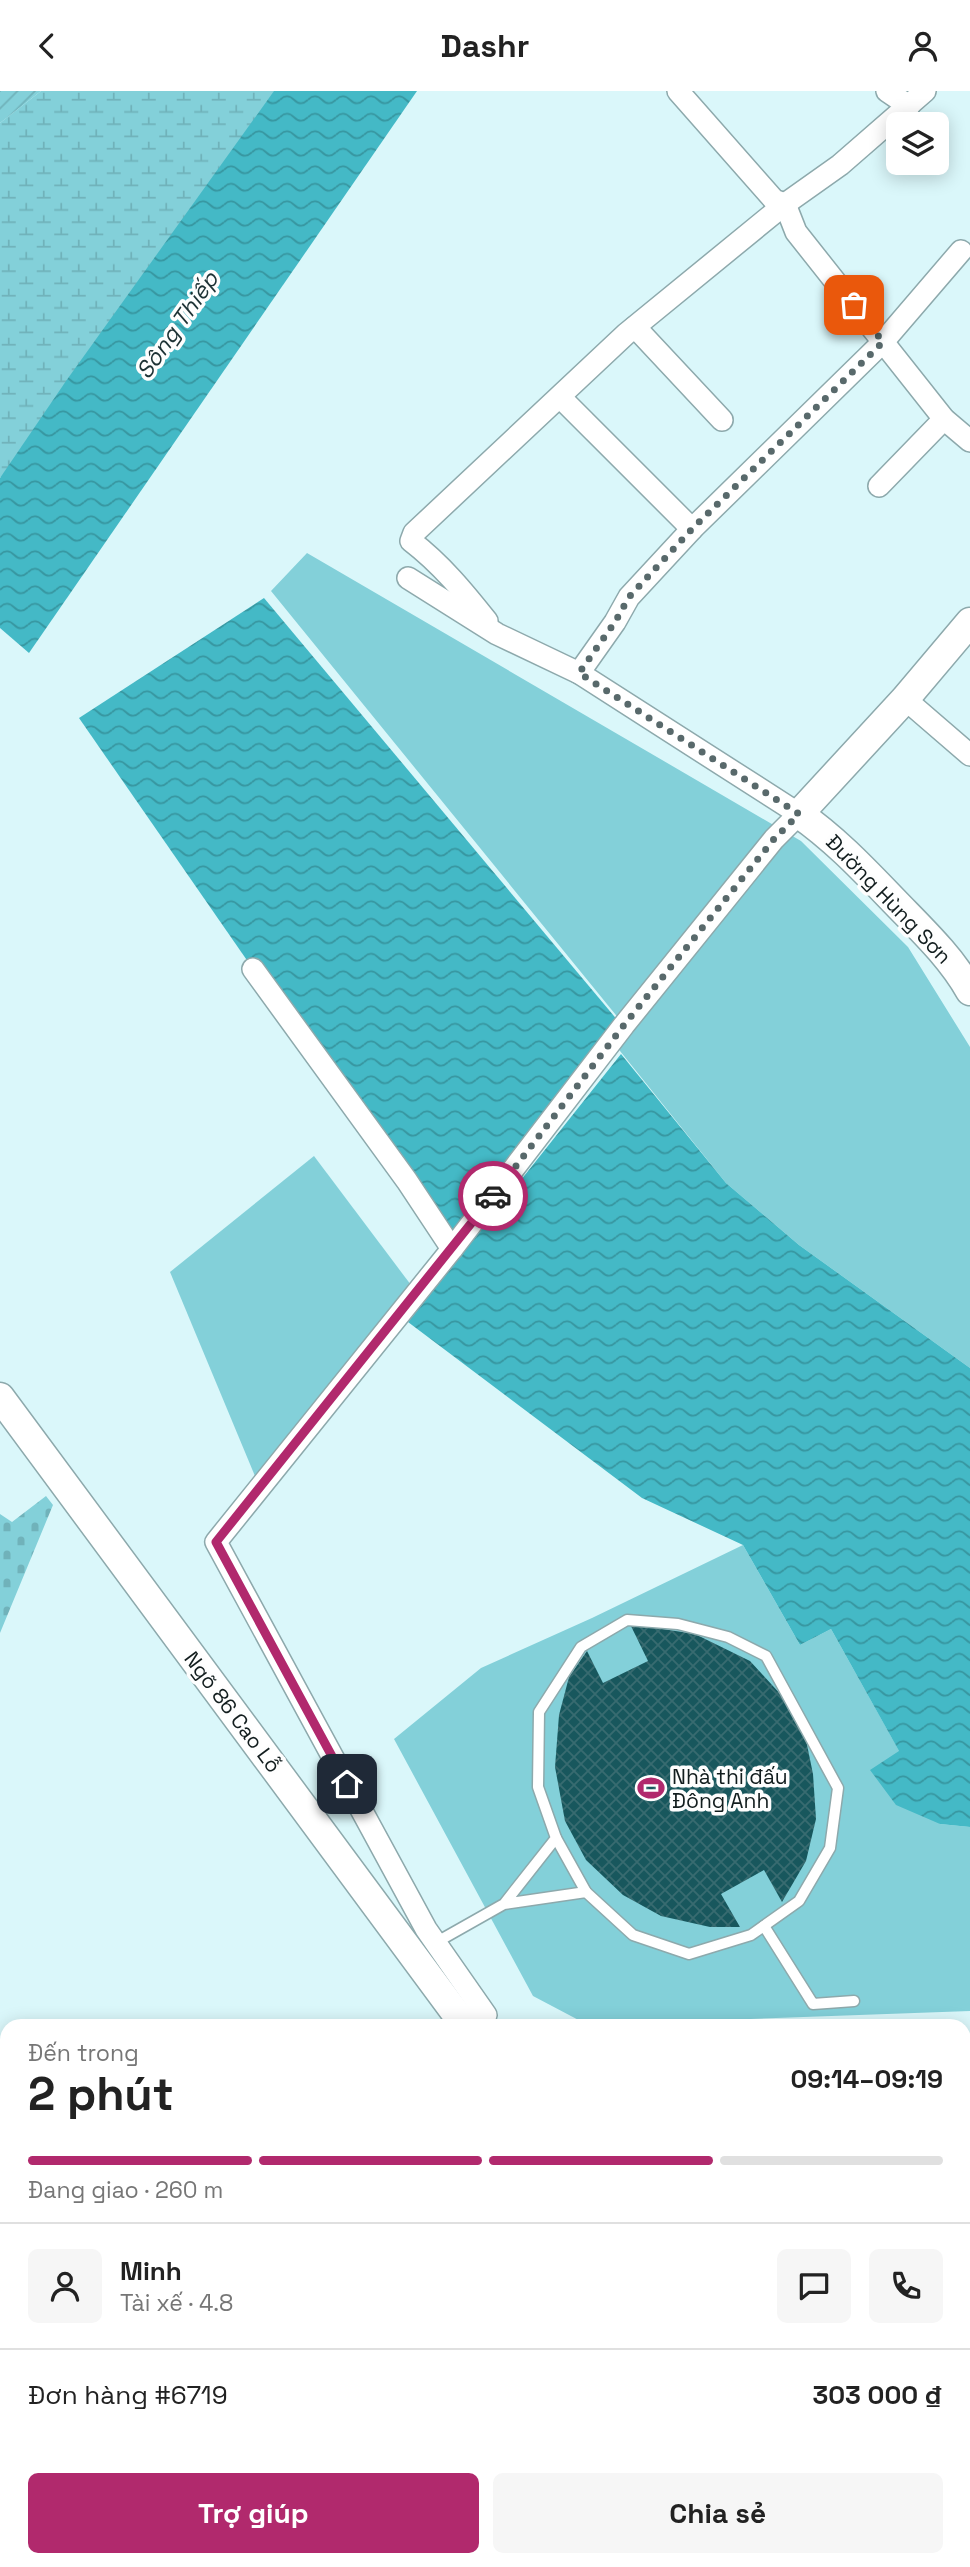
<!DOCTYPE html>
<html lang="vi">
<head>
<meta charset="utf-8">
<style>
	body { margin:0; font-family:"Space Grotesk",sans-serif; background:#f6f6f6; color:#222; height:100vh; display:flex; flex-direction:column; font-size:26px; white-space:nowrap }
	* { box-sizing:border-box; margin:0 }
	p { font-size:23px; color:#767676 }
	.icon { flex:none; width:38px; height:38px; fill:none; stroke:currentColor; stroke-width:2; stroke-linecap:round; stroke-linejoin:round }
	.map { position:relative; flex:1; overflow:hidden }
	.drawer { position:absolute; left:0px; top:1928px; width:971px; height:548px; display:flex; flex-direction:column; background:#fff; border-radius:21px 21px 0 0; box-shadow:0 4px 18px #0003 }
	.drawer>* { flex:none }
	.fabs { position:absolute; left:886px; top:21px; display:grid; gap:14px }
	.fabs a { display:grid; place-items:center; width:63px; height:63px; border-radius:10px; background:#fff; box-shadow:0 4px 18px #0003; font-size:35px }
	.pin { position:absolute; display:grid; place-items:center; width:60px; height:60px; color:#fff; margin:-30px; border-radius:14px; box-shadow:0 4px 10px #0006 }
	.courier { position:absolute; display:grid; place-items:center; width:70px; height:70px; margin:-35px; border:5px solid #b1296d; border-radius:50%; background:#fff; color:#222; box-shadow:0 2px 9px #0007 }
	.summary em { font-style:normal; font-weight:700 }
	.summary div { display:flex; flex-direction:column-reverse }
	.summary { display:flex; align-items:center; justify-content:space-between; height:119px; padding:0 28px }
	h1 { font-size:46px; font-weight:700; line-height:52px }
	.bar { display:grid; grid-template-columns:repeat(4,1fr); gap:10px 7px; align-content:center; height:84px; padding:0 28px }
	.bar i { height:9px; border-radius:5px; background:#e0e0e0 }
	.bar .current { background:#b1296d }
	.bar p { grid-column:span 4 }
	.line { display:flex; align-items:center; gap:18px; padding:0 28px; border-top:2px solid #e0e0e0 }
	.line div { flex:1 }
	.round { display:grid; place-items:center; flex:none; width:74px; height:74px; border-radius:10px; background:#f6f6f6 }
	.action { display:flex; gap:14px; margin-top:auto; padding:14px 28px }
	.action a { flex:1; height:80px; border-radius:10px; background:#b1296d; color:#fff; font-size:28px; font-weight:700; line-height:80px; text-align:center }
	.action a+a { background:#f6f6f6; color:#222 }
	header { display:flex; justify-content:space-between; align-items:center; height:91px; padding:0 28px; background:#fff; font-size:32px; font-weight:700 }
	.map>svg:first-child { display:block }
</style>
</head>
<body>
<header><svg class="icon" aria-label="back" viewBox="0 0 24 24"><path d="M15 5l-7 7 7 7"/></svg>Dashr<svg class="icon" aria-label="person" viewBox="0 0 24 24"><circle cx="12" cy="8" r="4"/><path d="M4 21q1-7 8-7t8 7"/></svg></header>
<div class="map">
<svg width="970" height="2476" viewBox="0 0 970 2476">
	<defs>
		<pattern id="wetland-marsh" width="20" height="14" patternUnits="userSpaceOnUse" patternTransform="scale(1.75)"><rect width="20" height="14" fill="#83d0d9"/><path d="M1 5h8M5 5V1M11 12h8M15 12V8" fill="none" stroke="#70b2ba"/></pattern>
		<pattern id="cemetery-stones" width="16" height="16" patternUnits="userSpaceOnUse" patternTransform="scale(1.75)"><rect width="16" height="16" fill="#83d0d9"/><path d="M2 7V4a2 2 0 0 1 4 0v3zM10 15v-3a2 2 0 0 1 4 0v3z" fill="#70b2ba"/></pattern>
		<pattern id="garden-furrows" width="10" height="10" patternUnits="userSpaceOnUse" patternTransform="scale(1.75)"><rect width="10" height="10" fill="#83d0d9"/><path d="M-1 1l2-2M0 10L10 0M9 11l2-2" fill="none" stroke="#70b2ba"/></pattern>
		<pattern id="water-waves" width="16" height="10" patternUnits="userSpaceOnUse" patternTransform="scale(1.75)"><rect width="16" height="10" fill="#44b9c6"/><path d="M0 5q4-4 8 0t8 0" fill="none" stroke="#3796a0"/></pattern>
		<pattern id="building-cross-hatch" width="8" height="8" patternUnits="userSpaceOnUse" patternTransform="scale(1.75)"><rect width="8" height="8" fill="#18575d"/><path d="M0 0l8 8M0 8l8-8" fill="none" stroke="#386b70"/></pattern>
	</defs>
	<rect width="100%" height="100%" fill="#daf7fa"/>
	<g fill="#83d0d9">
		<path d="M307 462 801 750 908 856 970 956V1277L799 1154 726 1092 612 950 624 934 271 500Z"/>
		<path d="M314 1065 417 1202 260 1397 170 1181Z"/>
		<path d="M743 1454 800 1554 831 1538 940 1733 970 1736V1920L588 1934 533 1905 394 1648 481 1577 592 1527Z"/>
	</g>
	<path fill="url(#wetland-marsh)" d="M41 0H275L2 387 0 386V32Z"/>
	<path fill="url(#cemetery-stones)" d="M46 1405 53 1414 0 1542V1423L12 1431Z"/>
	<g fill="url(#garden-furrows)">
		<path d="M0 0H41L0 32Z"/>
		<path d="M1 2250 7 2254V2469H169L165 2476H0Z"/>
	</g>
	<g fill="url(#water-waves)">
		<path d="M274 0H417L29 562 0 537V387L66 290Z"/>
		<path d="M264 507 619 931 453 1139 253 878 79 627Z"/>
		<path d="M621 963 726 1092 799 1154 970 1277V1736L940 1733 896 1714 870 1679 899 1660 831 1538 800 1554 743 1454 642 1407 408 1231Z"/>
	</g>
	<path fill="url(#building-cross-hatch)" d="M630 1533 695 1543 750 1570 783 1606 805 1644 813 1683 816 1728 806 1770 782 1811 764 1779 721 1803 740 1836H710L661 1825 623 1804 586 1769 565 1730 555 1676 559 1624 569 1586 587 1560 603 1592 648 1570Z"/>
	<g fill="none" stroke-linecap="round" stroke-linejoin="round">
		<g stroke="#8da9ac" stroke-width="13">
			<g id="service">
				<path d="M556 1747 586 1801"/>
				<path d="M764 1835 813 1913 854 1910"/>
				<path d="M435 1852 504 1813 586 1801 633 1844 689 1863 751 1844 799 1810 830 1757 838 1697 766 1565 728 1546 678 1533 627 1529 581 1556 539 1621 538 1696 556 1747 504 1813"/>
			</g>
		</g>
		<g stroke="#8da9ac" stroke-width="24">
			<g id="minor">
				<path d="M678 0 774 109 785 113 796 141 944 328 970 350"/>
				<path d="M887 0 909 15"/>
				<path d="M635 236 722 329"/>
				<path d="M561 307 692 438"/>
				<path d="M879 395 944 328"/>
				<path d="M408 487 497 543 579 582 799 723 774 748 624 934 452 1158 216 1451 426 1838 486 1924 474 1936"/>
				<path d="M487 530C464 501 441 473 411 450L414 442 626 243 785 113 840 74 925 0"/>
				<path d="M579 582 615 531 629 506 692 438 883 251 961 160"/>
				<path d="M905 608 970 664"/>
				<path d="M253 878 407 1090 452 1158"/>
				<path d="M200 2469 208 2476"/>
				<path d="M675 2469 679 2476"/>
				<path d="M425 2471V2469"/>
				<path d="M165 2476 170 2469"/>
			</g>
		</g>
		<g stroke="#8da9ac" stroke-width="31">
			<g id="tertiary">
				<path d="M970 531 905 608 799 723C835 748 864 779 894 810 921 838 951 866 970 900"/>
				<path d="M0 1306 466 1936"/>
				<path d="M851 2469 856 2476"/>
			</g>
		</g>
		<use href="#service" stroke="#fff" stroke-width="10"/>
		<use href="#minor" stroke="#fff" stroke-width="21"/>
		<use href="#tertiary" stroke="#fff" stroke-width="28"/>
	</g>
	<g fill="none" stroke-linecap="round" stroke-linejoin="round">
		<path stroke="#58696b" stroke-width="7" stroke-dasharray="0 12.6" d="M493 1105 624 934 774 748 799 723 579 582 615 531 629 506 692 438 883 251 854 214"/>
		<path stroke="#b1296d" stroke-width="9" d="M347 1693 216 1451 493 1105"/>
	</g>
	<defs>
		<g id="stadium-bare" transform="scale(2.1)"><path d="M0-5a6.5 5 0 1 0 0 10a6.5 5 0 1 0 0-10ZM-3.5-1.8h7v3.6h-7Z" fill="#b1296d" stroke="#fefefe" stroke-width="2.5" paint-order="stroke"/></g>
	</defs>
	<g fill-rule="evenodd">
		<use href="#stadium-bare" x="651" y="1697"/>
	</g>
	<g text-anchor="middle" dominant-baseline="central" stroke-width="7" stroke-linejoin="round" paint-order="stroke">
		<g font-size="21" fill="#121d1e" stroke="#fefefe">
			<text transform="translate(889 808) rotate(46)">Đường Hùng Sơn</text>
			<text transform="translate(233 1621) rotate(53)">Ngõ 86 Cao Lỗ</text>
		</g>
		<g font-size="21" fill="#121d1e" stroke="#fefefe" text-anchor="start">
			<text x="672" y="1685">Nhà thi đấu<tspan x="672" dy="24">Đông Anh</tspan></text>
		</g>
		<g font-size="23" font-style="italic" fill="#1d3235" stroke="#fefefe">
			<text transform="translate(177 234) rotate(-55)">Sông Thiếp</text>
		</g>
	</g>
</svg>
<div class="fabs">
<a><svg class="icon" aria-label="layers" viewBox="0 0 24 24"><path d="M12 4l9 5-9 5-9-5zM3 14l9 5 9-5"/></svg></a>
</div>
<div class="pin" style="left:854px;top:214px;background:#ea580c"><svg class="icon" aria-label="bag" viewBox="0 0 24 24"><path d="M5 8h14l-1 12H6zM9 8a3 3 0 0 1 6 0"/></svg></div>
<div class="pin" style="left:347px;top:1693px;background:#1f2937"><svg class="icon" aria-label="home" viewBox="0 0 24 24"><path d="M3 11l9-7 9 7M6 9v11h12V9"/></svg></div>
<div class="courier" style="left:493px;top:1105px"><svg class="icon" aria-label="car" viewBox="0 0 24 24"><path d="M5 17H2v-5l4-1 3-4h7l3 4 3 1v5h-3M9 17h6M6 11h13"/><circle cx="7" cy="17" r="2"/><circle cx="17" cy="17" r="2"/></svg></div>
<section class="drawer">
<div class="summary"><div><h1>2 phút</h1><p>Đến trong</p></div><em>09:14–09:19</em></div>
<div class="bar"><i class="current"></i><i class="current"></i><i class="current"></i><i></i><p>Đang giao · 260 m</p></div>
<div class="line" style="height:126px"><a class="round"><svg class="icon" aria-label="person" viewBox="0 0 24 24"><circle cx="12" cy="8" r="4"/><path d="M4 21q1-7 8-7t8 7"/></svg></a><div><b>Minh</b><p>Tài xế · 4.8</p></div><a class="round"><svg class="icon" aria-label="chat" viewBox="0 0 24 24"><path d="M4 5h16v11H9l-5 4z"/></svg></a><a class="round"><svg class="icon" aria-label="phone" viewBox="0 0 24 24"><path d="M5 4h4l2 5-3 2q2 4 5 5l2-3 5 2v4C11 20 4 13 5 4z"/></svg></a></div>
<div class="line" style="height:91px"><div>Đơn hàng #6719</div><b>303 000 ₫</b></div>
<div class="action"><a>Trợ giúp</a><a>Chia sẻ</a></div>
</section>
</div>
</body>
</html>
